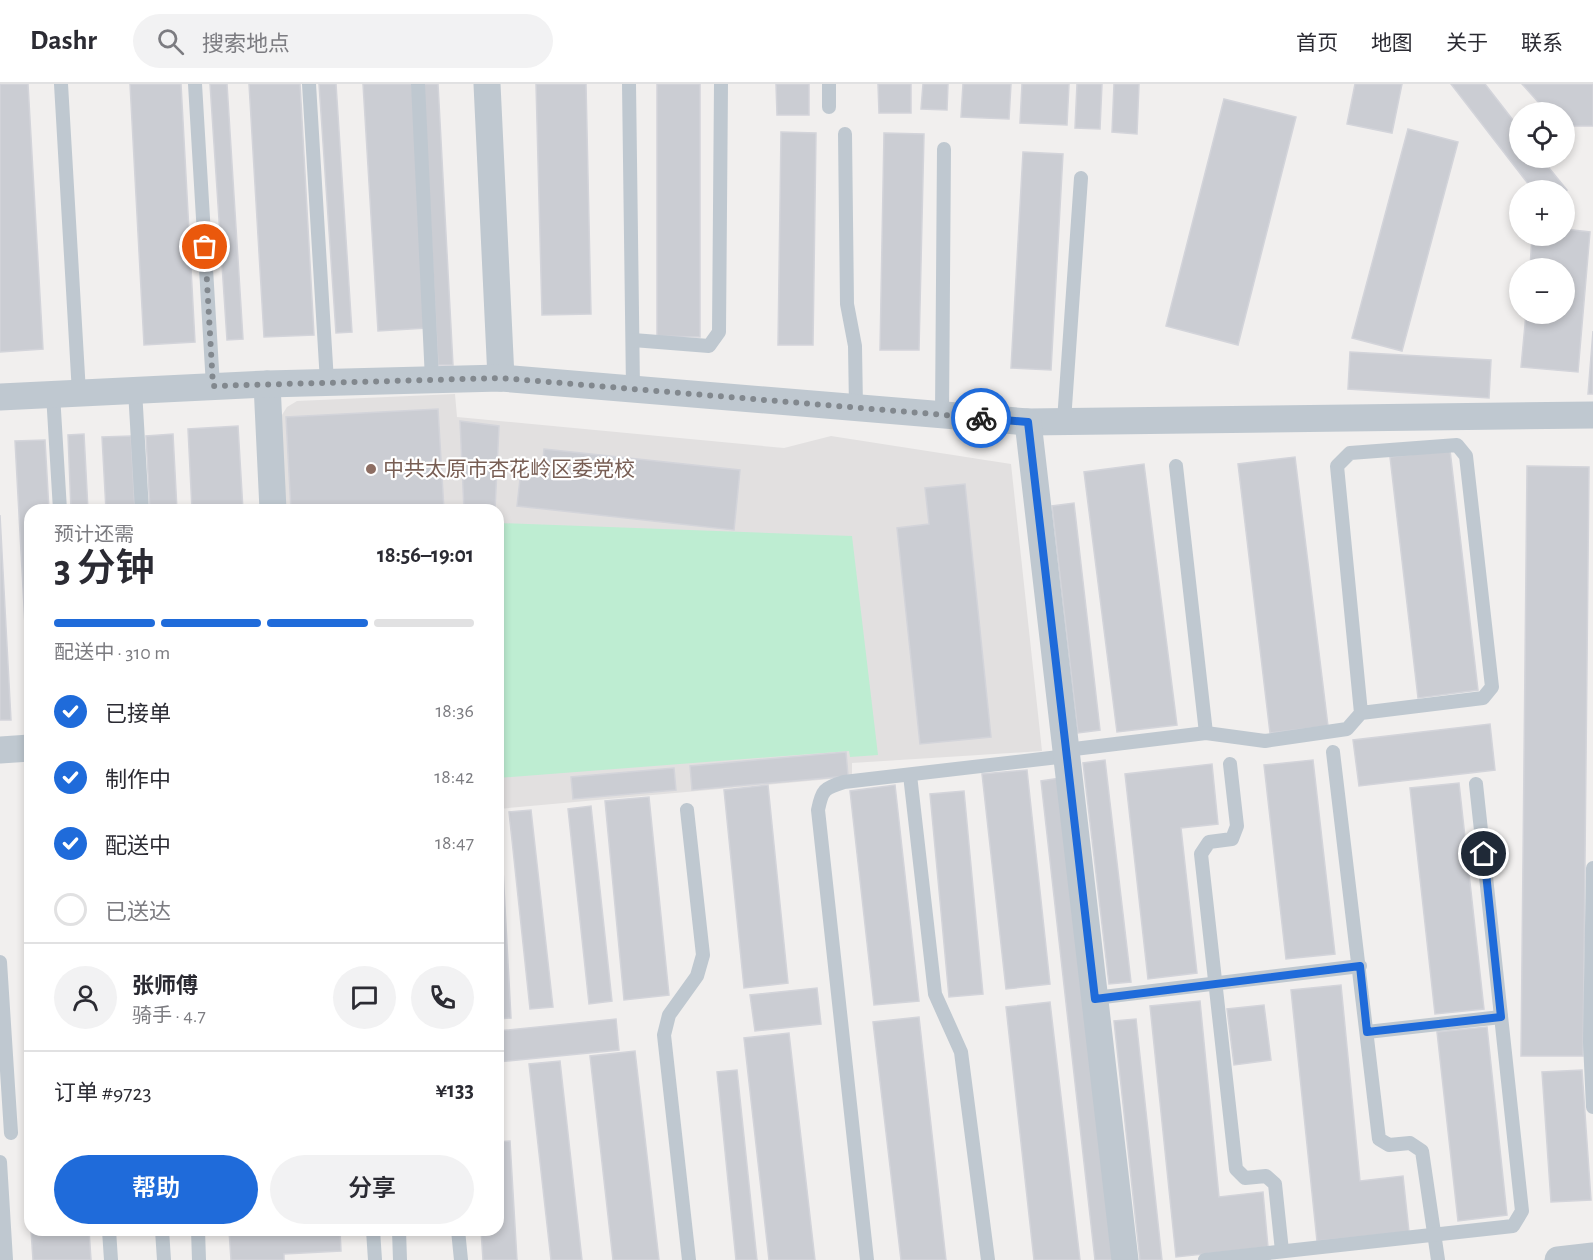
<!DOCTYPE html>
<html lang="zh">
<head>
<meta charset="utf-8">
<style>
	body { margin:0; font-family:"Alegreya Sans","Noto Sans SC",sans-serif; background:#f2f2f3; color:#2b2b33; height:100vh; display:flex; flex-direction:column; font-size:22px; white-space:nowrap }
	* { box-sizing:border-box; margin:0 }
	p { font-size:20px; color:#7c7c81 }
	.icon { flex:none; width:33px; height:33px; fill:none; stroke:currentColor; stroke-width:2; stroke-linecap:round; stroke-linejoin:round }
	.map { position:relative; flex:1; overflow:hidden }
	.panel { position:absolute; left:24px; top:420px; width:480px; height:732px; display:flex; flex-direction:column; background:#fff; border-radius:18px; box-shadow:0 3px 9px #0003 }
	.panel>* { flex:none }
	.fabs { position:absolute; left:1509px; top:18px; display:grid; gap:12px }
	.fabs a { display:grid; place-items:center; width:66px; height:66px; border-radius:50%; background:#fff; box-shadow:0 3px 9px #0003; font-size:30px }
	.pin { position:absolute; display:grid; place-items:center; width:51px; height:51px; color:#fff; margin:-26px; border:3px solid #fff; border-radius:50%; box-shadow:0 2px 6px #0007 }
	.courier { position:absolute; display:grid; place-items:center; width:60px; height:60px; margin:-30px; border:4px solid #1f6bda; border-radius:50%; background:#fff; color:#222; box-shadow:0 2px 8px #0007 }
	.headline em { font-style:normal; font-weight:600 }
	.headline div { display:flex; flex-direction:column-reverse }
	.headline { display:flex; align-items:center; justify-content:space-between; height:102px; padding:0 30px }
	h1 { font-size:39px; font-weight:600; line-height:45px }
	.bar { display:grid; grid-template-columns:repeat(4,1fr); gap:9px 6px; align-content:center; height:72px; padding:0 30px }
	.bar i { height:8px; border-radius:4px; background:#e1e1e2 }
	.bar .selected { background:#1f6bda }
	.bar p { grid-column:span 4 }
	.line { display:flex; align-items:center; gap:15px; padding:0 30px; border-top:2px solid #e1e1e2 }
	.line div { flex:1 }
	.round { display:grid; place-items:center; flex:none; width:63px; height:63px; border-radius:32px; background:#f2f2f3 }
	ol { padding:0 30px; list-style:none }
	li { display:flex; align-items:center; gap:18px; height:66px }
	li p { margin-inline-start:auto }
	li .icon { padding:6px; border-radius:50%; background:#1f6bda; color:#fff; stroke-width:4 }
	li:last-child { color:#7c7c81 }
	li i { width:33px; height:33px; border:3px solid #e1e1e2; border-radius:50% }
	.cta { display:flex; gap:12px; margin-top:auto; padding:12px 30px }
	.cta a { flex:1; height:69px; border-radius:36px; background:#1f6bda; color:#fff; font-size:24px; font-weight:600; line-height:69px; text-align:center }
	.cta a+a { background:#f2f2f3; color:#2b2b33 }
	header { display:flex; align-items:center; gap:36px; box-sizing:border-box; height:84px; padding:0 30px; background:#fff; border-bottom:2px solid #e1e1e2 }
	header strong { font-size:28px }
	nav { display:flex; gap:33px; margin-inline-start:auto; font-size:21px }
	.search { width:420px; height:54px; background:#f2f2f3; display:flex; align-items:center; gap:15px; box-sizing:border-box; padding:0 21px; border-radius:33px; color:#7c7c81; font-size:22px }
	.map>svg:first-child { display:block }
</style>
</head>
<body>
<header>
<strong>Dashr</strong>
<div class="search"><svg class="icon" aria-label="search" viewBox="0 0 24 24"><circle cx="10" cy="10" r="6"/><path d="M15 15l6 6"/></svg>搜索地点</div>
<nav><a>首页</a><a>地图</a><a>关于</a><a>联系</a></nav>
</header>
<div class="map">
<svg width="1593" height="1176" viewBox="0 0 1593 1176">
	<rect width="100%" height="100%" fill="#f1efee"/>
	<path fill="#e2e0e0" d="M455 310 457 333 784 364 831 352 1011 380 1042 667 852 679V693L498 725V426H284L279 345 282 331 287 323 297 317Z"/>
	<path fill="#beedd2" d="M498 439 852 452 878 671 850 673 849 667 498 694Z"/>
	<g fill="#cbcdd3" stroke="#d3d4da" stroke-width="1.5">
		<path d="M0 0H28L43 265 0 268Z"/>
		<path d="M130 0H181L195 258 144 261Z"/>
		<path d="M210 0H227L243 255 227 256Z"/>
		<path d="M249 0H300L314 251 264 253Z"/>
		<path d="M319 0H336L352 248 336 249Z"/>
		<path d="M363 0H412L427 244 378 247Z"/>
		<path d="M423 0H438L453 281H438Z"/>
		<path d="M536 0H586L591 230 542 231Z"/>
		<path d="M657 0H700V253L657 252Z"/>
		<path d="M776 0H809V31H777Z"/>
		<path d="M878 0H911V29H879Z"/>
		<path d="M923 0H948L947 26 921 25Z"/>
		<path d="M963 0H1011L1009 35 961 33Z"/>
		<path d="M1022 0H1069L1067 41 1020 39Z"/>
		<path d="M1077 0H1102L1100 45 1075 44Z"/>
		<path d="M1114 0H1139L1137 50 1112 48Z"/>
		<path d="M1355 0H1402L1392 49 1347 40Z"/>
		<path d="M1451 0H1485L1520 45V74H1541L1567 106 1564 108V106H1533Z"/>
		<path d="M1522 0H1593V42H1564V28H1547Z"/>
		<path d="M1224 15 1296 33 1238 261 1166 242Z"/>
		<path d="M1408 45 1458 58 1402 267 1352 254Z"/>
		<path d="M781 48 816 49 813 261H778Z"/>
		<path d="M884 49 924 50 919 266H880Z"/>
		<path d="M1023 68 1063 70 1051 286 1011 284Z"/>
		<path d="M1564 145 1590 148 1578 288 1521 283 1526 230H1564V184H1530L1532 152H1564Z"/>
		<path d="M1593 247V310H1588Z"/>
		<path d="M1350 268 1491 276 1489 314 1348 305Z"/>
		<path d="M438 325 444 426H291L286 333Z"/>
		<path d="M460 337 499 342 495 426H464Z"/>
		<path d="M238 342 243 426H192L188 345Z"/>
		<path d="M84 350 88 426H71L68 351Z"/>
		<path d="M173 350 177 426H150L146 352Z"/>
		<path d="M131 352 135 426H106L102 353Z"/>
		<path d="M45 356 49 426H30V633L15 357Z"/>
		<path d="M544 365 740 386 734 446 517 422 521 386 542 388Z"/>
		<path d="M1450 366 1478 606 1418 614 1390 373Z"/>
		<path d="M1295 373 1328 642 1270 649 1238 380Z"/>
		<path d="M1144 380 1177 641 1117 648 1084 388Z"/>
		<path d="M1527 382 1589 383 1583 972H1521Z"/>
		<path d="M965 400 991 653 920 660 897 444 929 440 925 404Z"/>
		<path d="M1074 419 1100 646 1078 649 1052 422Z"/>
		<path d="M0 431 11 636H0Z"/>
		<path d="M1490 640 1495 686 1359 702 1353 656Z"/>
		<path d="M846 668 848 692 692 706 690 682Z"/>
		<path d="M1105 676 1131 898 1109 900 1083 679Z"/>
		<path d="M1313 676 1335 870 1286 875 1264 681Z"/>
		<path d="M1212 680 1218 740 1181 744 1197 889 1148 895 1125 690Z"/>
		<path d="M674 684 676 706 573 715 571 693Z"/>
		<path d="M1027 686 1050 900 1006 905 982 690Z"/>
		<path d="M1060 694 1114 1176H1095L1041 697Z"/>
		<path d="M1459 699 1484 925 1435 930 1410 704Z"/>
		<path d="M768 701 788 899 744 904 724 706Z"/>
		<path d="M895 701 919 917 874 921 850 707Z"/>
		<path d="M964 707 983 910 949 913 930 710Z"/>
		<path d="M649 713 669 911 624 916 605 717Z"/>
		<path d="M591 722 612 917 589 920 568 725Z"/>
		<path d="M531 726 553 923 530 925 509 728Z"/>
		<path d="M498 730H500L511 934 498 935Z"/>
		<path d="M1341 901 1360 1097 1403 1092 1409 1148 1317 1157 1291 906Z"/>
		<path d="M817 904 821 940 755 947 750 911Z"/>
		<path d="M1200 917 1219 1113 1263 1108 1268 1163 1176 1173 1150 922Z"/>
		<path d="M1050 918 1080 1176H1034L1006 923Z"/>
		<path d="M1264 921 1271 976 1234 981 1227 925Z"/>
		<path d="M919 933 946 1176H901L873 938Z"/>
		<path d="M616 935 619 966 498 978V947Z"/>
		<path d="M1136 935 1162 1176H1140L1114 937Z"/>
		<path d="M1487 943 1507 1131 1458 1137 1437 948Z"/>
		<path d="M789 949 815 1176H769L744 954Z"/>
		<path d="M635 967 659 1176H613L590 972Z"/>
		<path d="M560 977 582 1176H551L529 980Z"/>
		<path d="M737 986 757 1176H736L717 988Z"/>
		<path d="M1582 986 1591 1116 1551 1118 1542 988Z"/>
		<path d="M510 1057 517 1176H483L481 1146H498V1058Z"/>
		<path d="M30 1076V1134L26 1077Z"/>
		<path d="M31 1146H89L91 1176H33Z"/>
		<path d="M229 1146H340L341 1167 284 1170V1176H231Z"/>
	</g>
	<g fill="none" stroke-linecap="round" stroke-linejoin="round">
		<g stroke="#bfc8d0" stroke-width="14">
			<path d="M61 0 79 309"/>
			<path d="M195 0 213 302"/>
			<path d="M309 0 327 298"/>
			<path d="M418 0 432 296"/>
			<path d="M629 0 633 305"/>
			<path d="M829 0V23"/>
			<path d="M845 50 847 220 855 262 856 324"/>
			<path d="M633 256 709 262 719 248 721 0"/>
			<path d="M135 306 142 426"/>
			<path d="M53 310 60 426"/>
			<path d="M942 331 944 65"/>
			<path d="M1064 337 1081 94"/>
			<path d="M1176 382 1206 649"/>
			<path d="M1066 666 1206 649 1265 657 1347 645 1361 629 1483 614 1492 603 1466 372 1457 361 1350 369 1337 382 1361 629"/>
			<path d="M1333 668 1379 1055 1389 1061 1410 1059 1422 1067 1438 1176"/>
			<path d="M1230 680 1237 742 1232 755 1209 758 1201 770 1236 1085 1245 1094 1266 1092 1275 1100 1282 1167"/>
			<path d="M910 691 935 910 961 968 988 1176"/>
			<path d="M687 726 703 871 697 892 669 931 664 951 689 1176"/>
			<path d="M1593 784 1590 958 1593 1023"/>
			<path d="M0 878 11 1049"/>
			<path d="M1095 914 1360 882"/>
			<path d="M1367 948 1501 933"/>
			<path d="M0 1078 6 1176"/>
			<path d="M109 1146 111 1176"/>
			<path d="M162 1146 164 1176"/>
			<path d="M198 1146 199 1176"/>
			<path d="M373 1146 375 1176"/>
			<path d="M399 1146 400 1176"/>
			<path d="M458 1146 461 1176"/>
			<path d="M867 1176 818 726C822 706 824 704 844 698L1067 672"/>
			<path d="M1205 1176 1513 1142 1522 1127 1476 700"/>
		</g>
		<g stroke="#bfc8d0" stroke-width="27">
			<path d="M487 0 501 294"/>
			<path d="M267 300 273 426"/>
			<path d="M0 313 267 300 501 294 1028 338 1593 331"/>
			<path d="M1028 338 1125 1176"/>
			<path d="M0 666 30 664"/>
			<path d="M1558 1176 1593 1172"/>
		</g>
	</g>
	<g fill="none" stroke-linecap="round" stroke-linejoin="round">
		<path stroke="#82888e" stroke-width="6" stroke-dasharray="0 10.8" d="M205 163 213 302 501 294 981 334"/>
		<path stroke="#1f6bda" stroke-width="8" d="M981 334 1028 338 1095 915 1360 882 1367 948 1501 933 1484 770"/>
	</g>
	<circle fill="#8d6e63" stroke="#fff" stroke-width="2" cx="371" cy="385" r="6"/>
	<g text-anchor="middle" dominant-baseline="central" stroke-width="4.5" stroke-linejoin="round" paint-order="stroke">
		<g font-size="21" fill="#785e54" stroke="#fff" text-anchor="start">
			<text x="383" y="385">中共太原市杏花岭区委党校</text>
		</g>
	</g>
</svg>
<div class="fabs">
<a><svg class="icon" aria-label="locate" viewBox="0 0 24 24"><circle cx="12" cy="12" r="6"/><path d="M12 2v4M12 18v4M2 12h4M18 12h4"/></svg></a>
<a>+</a>
<a>−</a>
</div>
<div class="pin" style="left:205px;top:163px;background:#ea580c"><svg class="icon" aria-label="bag" viewBox="0 0 24 24"><path d="M5 8h14l-1 12H6zM9 8a3 3 0 0 1 6 0"/></svg></div>
<div class="pin" style="left:1484px;top:770px;background:#1f2937"><svg class="icon" aria-label="home" viewBox="0 0 24 24"><path d="M3 11l9-7 9 7M6 9v11h12V9"/></svg></div>
<div class="courier" style="left:981px;top:334px"><svg class="icon" aria-label="bike" viewBox="0 0 24 24"><circle cx="6" cy="16" r="4"/><circle cx="18" cy="16" r="4"/><path d="M6 16l4-8h5l3 8M10 8l3 8H6M13 5h3"/></svg></div>
<section class="panel">
<div class="headline"><div><h1>3 分钟</h1><p>预计还需</p></div><em>18:56–19:01</em></div>
<div class="bar"><i class="selected"></i><i class="selected"></i><i class="selected"></i><i></i><p>配送中 · 310 m</p></div>
<ol>
<li><svg class="icon" aria-label="check" viewBox="0 0 24 24"><path d="M5 12l5 5 9-10"/></svg>已接单<p>18:36</p></li>
<li><svg class="icon" aria-label="check" viewBox="0 0 24 24"><path d="M5 12l5 5 9-10"/></svg>制作中<p>18:42</p></li>
<li><svg class="icon" aria-label="check" viewBox="0 0 24 24"><path d="M5 12l5 5 9-10"/></svg>配送中<p>18:47</p></li>
<li><i></i>已送达</li>
</ol>
<div class="line" style="height:108px"><a class="round"><svg class="icon" aria-label="person" viewBox="0 0 24 24"><circle cx="12" cy="8" r="4"/><path d="M4 21q1-7 8-7t8 7"/></svg></a><div><b>张师傅</b><p>骑手 · 4.7</p></div><a class="round"><svg class="icon" aria-label="chat" viewBox="0 0 24 24"><path d="M4 5h16v11H9l-5 4z"/></svg></a><a class="round"><svg class="icon" aria-label="phone" viewBox="0 0 24 24"><path d="M5 4h4l2 5-3 2q2 4 5 5l2-3 5 2v4C11 20 4 13 5 4z"/></svg></a></div>
<div class="line" style="height:78px"><div>订单 #9723</div><b>¥133</b></div>
<div class="cta"><a>帮助</a><a>分享</a></div>
</section>
</div>
</body>
</html>
